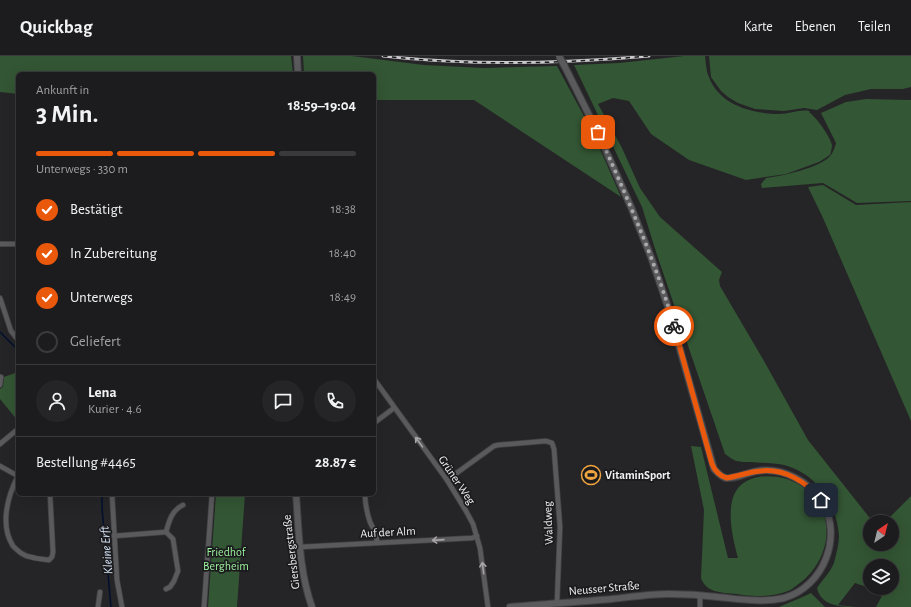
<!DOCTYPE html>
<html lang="de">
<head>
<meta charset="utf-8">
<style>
	body { margin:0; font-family:"Alegreya Sans",sans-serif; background:#252426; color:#f1f3f6; height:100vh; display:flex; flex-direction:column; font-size:15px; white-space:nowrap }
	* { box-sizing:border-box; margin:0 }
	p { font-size:13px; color:#a0a1a4 }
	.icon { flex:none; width:22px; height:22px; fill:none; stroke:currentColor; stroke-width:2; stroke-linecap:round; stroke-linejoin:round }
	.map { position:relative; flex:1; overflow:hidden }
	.sheet { position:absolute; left:16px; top:16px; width:360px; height:424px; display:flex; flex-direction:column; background:#1c1b1d; border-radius:6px; box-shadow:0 4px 16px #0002,0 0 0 1px #3a393b }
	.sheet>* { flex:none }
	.needle { width:26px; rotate:35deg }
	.fabs { position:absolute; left:863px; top:459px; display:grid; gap:8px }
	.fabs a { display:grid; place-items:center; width:36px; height:36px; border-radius:50%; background:#1c1b1d; box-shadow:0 4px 16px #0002,0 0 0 1px #3a393b; font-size:20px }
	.pin { position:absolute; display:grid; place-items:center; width:34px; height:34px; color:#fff; margin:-17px; border-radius:8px; box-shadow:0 2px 6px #0006 }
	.courier { position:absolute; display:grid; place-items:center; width:40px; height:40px; margin:-20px; border:3px solid #ea580c; border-radius:50%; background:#fff; color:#222; box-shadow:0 1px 5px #0007 }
	.summary em { font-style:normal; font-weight:700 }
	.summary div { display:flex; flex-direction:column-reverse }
	.summary { display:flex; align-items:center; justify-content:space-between; height:68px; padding:0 20px }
	h1 { font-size:26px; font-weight:700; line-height:30px }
	.bar { display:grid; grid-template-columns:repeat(4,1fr); gap:6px 4px; align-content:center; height:48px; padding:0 20px }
	.bar i { height:5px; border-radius:3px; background:#3a393b }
	.bar .current { background:#ea580c }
	.bar p { grid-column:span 4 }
	.line { display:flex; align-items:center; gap:10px; padding:0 20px; border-top:1px solid #3a393b }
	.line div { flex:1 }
	.round { display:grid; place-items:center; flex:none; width:42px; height:42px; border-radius:21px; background:#252426 }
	ol { padding:0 20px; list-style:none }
	li { display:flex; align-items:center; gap:12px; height:44px }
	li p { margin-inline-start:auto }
	li .icon { padding:4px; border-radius:50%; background:#ea580c; color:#fff; stroke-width:4 }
	li:last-child { color:#a0a1a4 }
	li i { width:22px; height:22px; border:2px solid #3a393b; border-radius:50% }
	header { display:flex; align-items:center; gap:24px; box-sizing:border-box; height:56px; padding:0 20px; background:#1c1b1d; border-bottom:1px solid #3a393b }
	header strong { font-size:19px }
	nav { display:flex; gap:22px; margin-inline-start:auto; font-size:14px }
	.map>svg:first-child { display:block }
</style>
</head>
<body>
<header>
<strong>Quickbag</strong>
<nav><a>Karte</a><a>Ebenen</a><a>Teilen</a></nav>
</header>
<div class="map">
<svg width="911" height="551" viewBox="0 0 911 551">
	<rect width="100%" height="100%" fill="#252427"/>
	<g fill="#335634">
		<path d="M0 0H291L293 18H18V38L0 36Z"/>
		<path d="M303 0H352L424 9 484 12 557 10 593 77 621 141 474 44H374V18H304Z"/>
		<path d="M684 0H705C706 7 706 15 709 21 719 49 753 58 779 58 790 58 800 53 810 55L809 56C816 61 830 80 832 89 832 92 831 96 830 99L819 106 786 118 746 124 689 104 651 78 629 45 613 42 598 48 622 92 640 132 660 161 722 216 719 224 720 230 764 305 808 384 873 466H870V488H892V466H885L911 440V551H876L884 536 871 532H892V510H870V532L855 527 838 549 855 551C841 551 821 550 817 532 822 524 830 517 834 507 836 498 839 489 839 480 837 448 816 417 784 409 773 407 762 407 751 406 746 406 740 406 736 405 732 403 729 401 725 398L657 199 642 151 574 9 619 7Z"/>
		<path d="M709 0H911V31L903 33H871L845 39 817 54 804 52 784 55 755 53 738 47 728 41 721 35 711 21Z"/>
		<path d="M866 43 911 44V145L857 147 823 127 762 132 761 128 766 122C781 120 821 112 831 99 833 96 835 91 836 87L821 57 846 46Z"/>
		<path d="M823 129 856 149 911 146V365L823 162 808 131Z"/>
		<path d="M18 316V365L0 343V333L3 331 4 321Z"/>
		<path d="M691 390 701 391 728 502H738C732 479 720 434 751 423 779 413 819 430 825 462 831 489 818 515 796 530 793 532 791 534 788 535 773 541 752 541 737 538 722 536 707 538 701 522L704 454Z"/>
		<path d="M216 438H245L237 551H208Z"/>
		<path d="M811 537 825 551H779L807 539Z"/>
	</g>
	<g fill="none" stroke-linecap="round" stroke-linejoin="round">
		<g stroke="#00102f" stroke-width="1.5">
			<path d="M0 276 18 294"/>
			<path d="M102 438V452L111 551"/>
		</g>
		<g stroke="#403f42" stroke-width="6">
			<g id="street">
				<path d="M0 188H18"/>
				<path d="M0 242 11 275 18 284"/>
				<path d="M374 323 447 424 466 455 473 468 480 492 488 551"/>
				<path d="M0 329 1 321"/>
				<path d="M374 367 394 352"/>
				<path d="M0 388 18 373"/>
				<path d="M0 410 18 420"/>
				<path d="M18 420C7 441 0 470 13 490 18 495 23 500 31 501 37 503 43 503 49 504L52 501 53 496 50 438"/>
				<path d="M447 424 494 390 498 389 546 385 552 387 554 393 560 471 557 547"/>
				<path d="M112 438 117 524 122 551"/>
				<path d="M365 438C365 448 367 457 370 466 374 475 377 477 377 487"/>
				<path d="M114 480 166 476C169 465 172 454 183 449"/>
				<path d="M300 491 472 482 477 480"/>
				<path d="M166 533 170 531 174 525 178 515 173 483 166 476"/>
				<path d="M700 539V551"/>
				<path d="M98 551 100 536"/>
				<path d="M204 551 212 438"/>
			</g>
		</g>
		<g stroke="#403f42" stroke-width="8">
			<g id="secondary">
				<path d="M297 0 298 18"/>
				<path d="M296 438C299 476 299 515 312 551"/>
				<path d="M510 551C544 548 578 546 612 543 631 541 650 538 669 538 686 538 702 539 718 541 739 543 762 547 784 542 824 531 844 479 821 444 808 425 782 411 758 415 748 416 736 423 726 422 721 421 717 416 714 413L668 251 651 201 631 151 598 77 565 11"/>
			</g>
		</g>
		<use href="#street" stroke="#5a595c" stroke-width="4.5"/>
		<use href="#secondary" stroke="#5a595c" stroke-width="6"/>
		<g stroke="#c9c8cb" stroke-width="3">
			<path id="rail" d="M383 0C472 10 559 8 649 0"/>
		</g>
		<use href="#rail" stroke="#1b1b1e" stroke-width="1.5" stroke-dasharray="4.5" stroke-linecap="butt"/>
		<g stroke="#403f42" stroke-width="8" stroke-linecap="butt">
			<path id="secondary-bridge" d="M559 0 565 11"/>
		</g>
		<use href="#secondary-bridge" stroke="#5a595c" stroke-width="6"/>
	</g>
	<defs><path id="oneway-shaft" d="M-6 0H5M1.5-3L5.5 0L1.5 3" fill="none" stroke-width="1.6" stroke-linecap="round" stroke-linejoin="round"/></defs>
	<g stroke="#a6a4a7">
		<use href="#oneway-shaft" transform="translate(419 386) rotate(-126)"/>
		<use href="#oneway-shaft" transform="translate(438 484) rotate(176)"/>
		<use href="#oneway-shaft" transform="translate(483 512) rotate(-97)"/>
	</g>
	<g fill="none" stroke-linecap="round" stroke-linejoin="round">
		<path stroke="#aaa9ab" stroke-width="4" stroke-dasharray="0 7.2" d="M598 76C626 140 655 203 674 270"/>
		<path stroke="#ea580c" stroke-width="5" d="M674 270 712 408C715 415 719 420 727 422 738 420 749 416 760 415 784 412 807 426 821 444"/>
	</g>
	<defs>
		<g id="stadium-ring" transform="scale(1)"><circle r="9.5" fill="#1b1b1e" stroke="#f1a540" stroke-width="1.5"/><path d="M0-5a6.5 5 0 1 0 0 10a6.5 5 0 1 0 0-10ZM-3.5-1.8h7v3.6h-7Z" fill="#f1a540"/></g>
	</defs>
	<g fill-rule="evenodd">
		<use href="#stadium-ring" x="591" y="419"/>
	</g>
	<g text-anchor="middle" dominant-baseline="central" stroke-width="3.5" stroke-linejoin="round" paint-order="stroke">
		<g font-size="12" font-weight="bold" fill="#f1f0f2" stroke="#1b1b1e" text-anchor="start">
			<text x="605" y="419">VitaminSport</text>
		</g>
		<g font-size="12" fill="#f1f0f2" stroke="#1b1b1e">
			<text transform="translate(457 424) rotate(56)">Grüner Weg</text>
			<text transform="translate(548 467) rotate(-92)">Waldweg</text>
			<text transform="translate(388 476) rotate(-3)">Auf der Alm</text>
			<text transform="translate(291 496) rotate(-97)">Giersbergstraße</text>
			<text transform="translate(604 532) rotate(-5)">Neusser Straße</text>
		</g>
		<g font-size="12" fill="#9df39f" stroke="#1b1b1e">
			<text x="226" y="496">Friedhof<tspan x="226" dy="14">Bergheim</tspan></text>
		</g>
		<g font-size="13" font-style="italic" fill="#d7e4f6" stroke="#1b1b1e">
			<text transform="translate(107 494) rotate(-95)">Kleine Erft</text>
		</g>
	</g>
</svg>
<div class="fabs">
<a><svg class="needle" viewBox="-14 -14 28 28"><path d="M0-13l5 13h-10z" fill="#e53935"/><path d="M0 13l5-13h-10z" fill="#a0a1a4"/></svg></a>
<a><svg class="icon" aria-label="layers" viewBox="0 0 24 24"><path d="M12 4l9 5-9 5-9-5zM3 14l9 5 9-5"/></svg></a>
</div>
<div class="pin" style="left:598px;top:76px;background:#ea580c"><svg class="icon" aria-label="bag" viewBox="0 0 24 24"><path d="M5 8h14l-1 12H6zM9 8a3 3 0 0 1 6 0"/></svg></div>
<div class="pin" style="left:821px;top:444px;background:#1f2937"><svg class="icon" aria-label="home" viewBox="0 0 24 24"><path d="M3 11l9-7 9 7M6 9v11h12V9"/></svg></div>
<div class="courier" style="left:674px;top:270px"><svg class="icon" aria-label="bike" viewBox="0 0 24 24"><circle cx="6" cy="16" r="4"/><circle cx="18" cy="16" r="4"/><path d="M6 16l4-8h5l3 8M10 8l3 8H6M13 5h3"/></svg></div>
<section class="sheet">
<div class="summary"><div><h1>3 Min.</h1><p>Ankunft in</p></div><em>18:59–19:04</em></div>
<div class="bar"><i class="current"></i><i class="current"></i><i class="current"></i><i></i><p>Unterwegs · 330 m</p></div>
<ol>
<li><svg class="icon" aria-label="check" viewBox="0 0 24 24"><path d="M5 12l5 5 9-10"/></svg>Bestätigt<p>18:38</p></li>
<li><svg class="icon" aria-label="check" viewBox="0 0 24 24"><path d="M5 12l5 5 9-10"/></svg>In Zubereitung<p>18:40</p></li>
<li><svg class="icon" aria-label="check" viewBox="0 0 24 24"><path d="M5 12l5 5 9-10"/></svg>Unterwegs<p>18:49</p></li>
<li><i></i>Geliefert</li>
</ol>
<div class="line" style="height:72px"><a class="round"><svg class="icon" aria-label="person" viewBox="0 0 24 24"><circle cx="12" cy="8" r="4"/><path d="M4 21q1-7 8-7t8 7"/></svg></a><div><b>Lena</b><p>Kurier · 4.6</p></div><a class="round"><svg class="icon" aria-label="chat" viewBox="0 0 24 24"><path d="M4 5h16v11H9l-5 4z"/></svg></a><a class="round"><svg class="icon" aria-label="phone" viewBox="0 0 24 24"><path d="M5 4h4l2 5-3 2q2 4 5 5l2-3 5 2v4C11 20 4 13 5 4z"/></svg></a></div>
<div class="line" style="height:52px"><div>Bestellung #4465</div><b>28.87 €</b></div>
</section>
</div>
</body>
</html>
